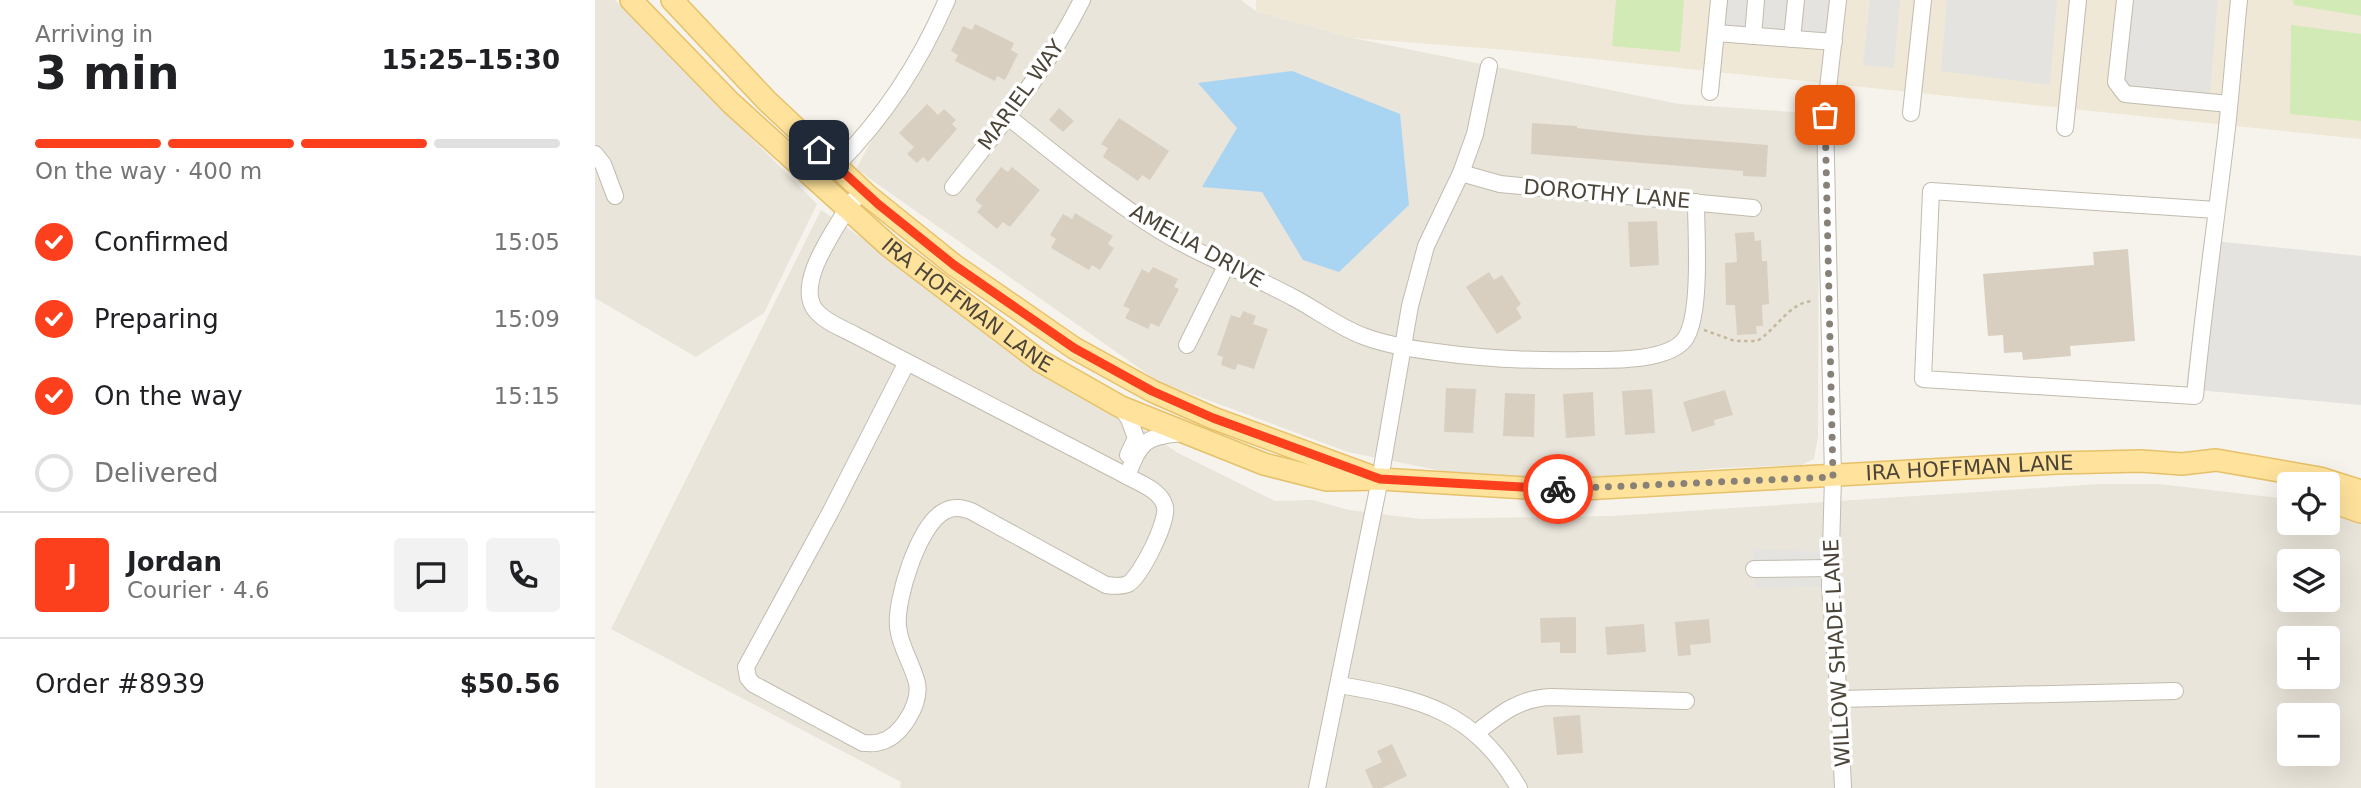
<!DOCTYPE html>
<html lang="en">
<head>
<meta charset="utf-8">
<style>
	body { margin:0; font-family:"DejaVu Sans",sans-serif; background:#f2f2f2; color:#202124; height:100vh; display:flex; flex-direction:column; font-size:26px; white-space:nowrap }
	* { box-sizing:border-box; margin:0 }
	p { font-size:23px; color:#757577 }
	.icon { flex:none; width:38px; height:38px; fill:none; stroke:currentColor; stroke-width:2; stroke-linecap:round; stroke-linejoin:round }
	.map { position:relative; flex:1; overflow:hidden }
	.side { display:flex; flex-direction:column; background:#fff; width:595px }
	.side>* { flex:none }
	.controls { position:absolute; left:1682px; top:472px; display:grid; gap:14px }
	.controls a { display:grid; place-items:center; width:63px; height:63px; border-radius:7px; background:#fff; box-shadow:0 7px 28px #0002; font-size:35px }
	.pin { position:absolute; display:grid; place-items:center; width:60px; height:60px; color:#fff; margin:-30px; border-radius:14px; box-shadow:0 4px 10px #0006 }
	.courier { position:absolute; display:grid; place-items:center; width:70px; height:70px; margin:-35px; border:5px solid #fc3f1d; border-radius:50%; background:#fff; color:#222; box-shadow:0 2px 9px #0007 }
	.overview em { font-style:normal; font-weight:600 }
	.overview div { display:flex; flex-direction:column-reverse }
	.overview { display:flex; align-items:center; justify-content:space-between; height:119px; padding:0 35px }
	h1 { font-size:46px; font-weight:600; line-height:52px }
	.bar { display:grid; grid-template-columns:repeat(4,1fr); gap:10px 7px; align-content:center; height:84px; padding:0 35px }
	.bar i { height:9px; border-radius:5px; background:#e0e0e0 }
	.bar .active { background:#fc3f1d }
	.bar p { grid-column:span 4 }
	.line { display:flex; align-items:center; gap:18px; padding:0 35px; border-top:2px solid #e0e0e0 }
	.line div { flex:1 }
	.round { display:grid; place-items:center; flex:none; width:74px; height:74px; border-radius:7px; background:#f2f2f2 }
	ol { padding:0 35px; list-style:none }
	li { display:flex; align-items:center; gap:21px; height:77px }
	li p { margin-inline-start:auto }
	li .icon { padding:7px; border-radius:50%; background:#fc3f1d; color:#fff; stroke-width:4 }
	li:last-child { color:#757577 }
	li i { width:38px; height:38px; border:4px solid #e0e0e0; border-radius:50% }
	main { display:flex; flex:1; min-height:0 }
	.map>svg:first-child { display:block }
</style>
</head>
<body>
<main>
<section class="side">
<div class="overview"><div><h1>3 min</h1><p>Arriving in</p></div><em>15:25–15:30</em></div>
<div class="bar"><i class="active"></i><i class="active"></i><i class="active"></i><i></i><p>On the way · 400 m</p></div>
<ol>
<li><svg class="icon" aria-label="check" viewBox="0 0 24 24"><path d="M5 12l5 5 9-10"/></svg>Confirmed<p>15:05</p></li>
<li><svg class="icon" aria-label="check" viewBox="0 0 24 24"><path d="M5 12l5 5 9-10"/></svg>Preparing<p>15:09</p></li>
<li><svg class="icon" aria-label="check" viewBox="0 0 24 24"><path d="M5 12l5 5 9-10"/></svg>On the way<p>15:15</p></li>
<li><i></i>Delivered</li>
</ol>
<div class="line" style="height:126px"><b class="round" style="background:#fc3f1d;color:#fff">J</b><div><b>Jordan</b><p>Courier · 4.6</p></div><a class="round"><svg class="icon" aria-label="chat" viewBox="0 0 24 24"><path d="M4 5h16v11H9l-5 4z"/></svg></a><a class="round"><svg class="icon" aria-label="phone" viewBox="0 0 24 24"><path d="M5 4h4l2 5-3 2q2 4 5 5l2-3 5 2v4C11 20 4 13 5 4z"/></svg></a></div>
<div class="line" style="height:91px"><div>Order #8939</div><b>$50.56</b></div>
</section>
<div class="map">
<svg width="1766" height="788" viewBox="0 0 1766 788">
	<rect width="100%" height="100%" fill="#f6f3ec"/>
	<g fill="#eae5da" fill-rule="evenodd">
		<path d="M0 0H20L222 204 169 313 101 357 0 298Z"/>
		<path d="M353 0H646L661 11 758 38 1084 104 1199 112 1219 125 1222 137 1224 168 1223 437 1219 459 1206 465 1127 468 994 480 852 472 753 452 564 382 261 169Z"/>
		<path d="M226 210 583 453 680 501 718 500 754 510 826 519 1017 516 1504 484H1564L1694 499V523H1732L1733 510 1766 521V788H305L306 782 16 629ZM1694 562H1732V600H1694ZM1694 639H1732V677H1694ZM1694 716H1732V754H1694Z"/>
	</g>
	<path fill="#efe8d6" d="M661 0H1766V139L912 50 758 38 661 11Z"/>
	<g fill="#d2eab5">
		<path d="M1021 0H1089L1085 52 1017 46Z"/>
		<path d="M1698 0H1766V16L1699 5Z"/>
		<path d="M1696 25 1766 34V121L1695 114Z"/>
	</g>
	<g fill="#e5e3e0">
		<path d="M1126 0H1240V35L1121 25Z"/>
		<path d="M1275 0H1305L1299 68 1268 65Z"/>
		<path d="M1352 0H1462L1455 85 1346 71Z"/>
		<path d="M1523 0H1623L1614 103 1513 88Z"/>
		<path d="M1609 240 1766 256V405L1591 389Z"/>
		<path d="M1158 549 1236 552 1235 586 1160 588Z"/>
	</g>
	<path fill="#a9d4f2" d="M697 71 805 114 814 205 744 272 708 260 667 192 607 187 642 128 603 83Z"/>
	<g fill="#d8cfc1">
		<path d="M380 24 419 43 416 50 423 54 410 80 402 76 400 81 360 61 363 55 356 51 368 26 377 30Z"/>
		<path d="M332 104 343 115 349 109 361 120 357 124 362 129 333 162 328 157 322 163 312 154 319 147 304 133Z"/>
		<path d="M464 108 479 121 468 132 454 120Z"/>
		<path d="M524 118 574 151 555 180 547 175 543 181 508 157 513 148 506 144Z"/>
		<path d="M937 123 982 126V128L1046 135 1173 145 1171 177 1148 176V171L936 154Z"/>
		<path d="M406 167 413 172 417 167 445 190 415 227 408 222 402 229 382 212 387 206 380 200Z"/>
		<path d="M480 213 518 236 513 244 519 248 505 270 497 265 494 270 456 248 461 239 455 235 468 214 477 219Z"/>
		<path d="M1062 221 1064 265 1035 267 1033 222Z"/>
		<path d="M1159 232 1160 241 1166 240 1167 261H1172L1174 304 1167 305 1168 326H1161L1162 334 1142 335 1140 305H1131L1130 263 1142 262 1140 233Z"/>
		<path d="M1533 249 1540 341 1475 346 1476 356 1428 360 1427 352 1409 353 1408 335 1393 336 1388 274 1499 265 1498 252Z"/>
		<path d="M558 267 583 279 579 287 584 289 564 327 556 323 553 329 530 318 535 309 528 306 547 269 554 273Z"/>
		<path d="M894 272 899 280 907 275 926 304 921 308 927 318 902 334 871 287Z"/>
		<path d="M648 311 661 316 658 324 673 329 659 369 643 364 640 370 626 365 628 357 622 355 636 315 645 318Z"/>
		<path d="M851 388 881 389 878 433 849 432Z"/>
		<path d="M1057 389 1060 433 1030 435 1027 391Z"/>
		<path d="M1130 390 1138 415 1119 420 1120 425 1097 432 1088 402Z"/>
		<path d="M998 392 1000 436 971 438 968 394Z"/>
		<path d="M910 393 940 394 939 437 908 436Z"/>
		<path d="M981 617V653H965V642L946 643 945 618Z"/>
		<path d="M1114 619 1116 643 1095 645 1096 655 1083 656 1080 622Z"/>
		<path d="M1049 624 1051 652 1012 655 1010 627Z"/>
		<path d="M985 715 988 753 962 755 958 717Z"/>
		<path d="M797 744 812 776 787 788H778L770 770 787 762 782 751Z"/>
	</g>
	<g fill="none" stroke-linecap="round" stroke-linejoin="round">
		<g stroke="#c2bbae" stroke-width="18">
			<g id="minor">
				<path d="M1243 0 1230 115 1238 477 1235 586 1244 699 1248 788"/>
				<path d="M1530 0 1521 82 1530 94 1634 104"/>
				<path d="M1121 33 1239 42"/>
				<path d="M1158 36 1161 0"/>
				<path d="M1197 39 1201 0"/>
				<path d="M1115 92 1124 0"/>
				<path d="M1316 113 1328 0"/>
				<path d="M413 117C459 153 504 191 553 223 598 253 651 272 699 298 722 310 744 327 768 336 791 345 817 349 841 352 890 359 939 361 989 360 1015 360 1073 362 1090 339 1107 315 1101 233 1101 202"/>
				<path d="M1470 128 1483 0"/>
				<path d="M0 154 8 164 20 196"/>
				<path d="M241 166C290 116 324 64 352 0"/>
				<path d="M866 173 905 184 1158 208"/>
				<path d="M358 187C405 127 453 68 487 0"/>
				<path d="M259 200 253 207C239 232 198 286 222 312 232 323 247 328 260 335L528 474C541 482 566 489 570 507 573 522 546 576 533 584 526 587 518 586 511 585L376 511C367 508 359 506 350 511 324 523 300 600 303 627 305 647 317 663 322 683 326 704 306 737 285 742 280 744 274 743 268 743L158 684 153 678 151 667 236 511 312 362"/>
				<path d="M1621 210 1336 191 1328 379 1600 396C1608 312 1620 228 1630 145 1636 97 1639 48 1644 0"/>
				<path d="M592 345 631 266"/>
				<path d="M526 407 534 419 541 438 533 455"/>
				<path d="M532 476C546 441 549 437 587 433"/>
				<path d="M1159 569 1236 568"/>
				<path d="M744 685C827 699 878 710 924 788"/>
				<path d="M1244 699 1580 691"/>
				<path d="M880 734C905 714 924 698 956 697L1091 701"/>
				<path d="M722 788 785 479 815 306 831 246 866 173 880 134 894 66"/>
			</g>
		</g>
		<g stroke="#e6c16a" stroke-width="24">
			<g id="major">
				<path id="s1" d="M36 0 136 103 295 247 445 361 526 407 669 464 732 480 785 479 932 488 987 489 1462 463 1546 461 1587 464 1621 460 1725 478 1766 491"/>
				<path d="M77 0 172 101 272 195 359 265 479 348 557 391 618 418 773 475"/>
				<path d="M1732 500 1766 512"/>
			</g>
		</g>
		<path stroke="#c4b79f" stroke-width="2.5" stroke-dasharray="3.5 3.5" stroke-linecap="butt" d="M1109 330 1140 341H1162C1181 330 1195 301 1219 301"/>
		<use href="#minor" stroke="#fff" stroke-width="16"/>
		<use href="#major" stroke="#ffe39c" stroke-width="21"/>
	</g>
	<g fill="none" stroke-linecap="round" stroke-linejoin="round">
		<path stroke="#878178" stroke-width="7" stroke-dasharray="0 12.6" d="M963 489 1238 477 1230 115"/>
		<path stroke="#fc3f1d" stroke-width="9" d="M224 150 283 204 359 265 479 348 557 391 618 418 785 479 963 489"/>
	</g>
	<g text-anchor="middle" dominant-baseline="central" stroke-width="7" stroke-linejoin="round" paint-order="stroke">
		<g font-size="21" fill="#4b4439" stroke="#fff">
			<text transform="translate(426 95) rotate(-54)">MARIEL WAY</text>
			<text transform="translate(1012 194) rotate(5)">DOROTHY LANE</text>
			<text transform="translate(602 246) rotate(29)">AMELIA DRIVE</text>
			<text stroke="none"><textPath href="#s1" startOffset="455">IRA HOFFMAN LANE</textPath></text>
			<text stroke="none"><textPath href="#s1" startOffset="1502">IRA HOFFMAN LANE</textPath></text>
			<text transform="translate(1242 653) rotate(-93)">WILLOW SHADE LANE</text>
		</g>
	</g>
</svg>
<div class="controls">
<a><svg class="icon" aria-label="locate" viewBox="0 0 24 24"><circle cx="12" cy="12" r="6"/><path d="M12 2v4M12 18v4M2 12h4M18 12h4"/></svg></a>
<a><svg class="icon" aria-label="layers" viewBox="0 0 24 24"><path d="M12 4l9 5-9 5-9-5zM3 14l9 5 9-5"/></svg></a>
<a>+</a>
<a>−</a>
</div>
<div class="pin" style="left:1230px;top:115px;background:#ea580c"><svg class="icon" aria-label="bag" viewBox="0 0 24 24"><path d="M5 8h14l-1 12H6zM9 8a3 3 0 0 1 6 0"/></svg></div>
<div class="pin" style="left:224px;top:150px;background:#1f2937"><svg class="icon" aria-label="home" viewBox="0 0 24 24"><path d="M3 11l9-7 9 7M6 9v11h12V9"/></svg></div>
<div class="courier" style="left:963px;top:489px"><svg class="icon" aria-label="bike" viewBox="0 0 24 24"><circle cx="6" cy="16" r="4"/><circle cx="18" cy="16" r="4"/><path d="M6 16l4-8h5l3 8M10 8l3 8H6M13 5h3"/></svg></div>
</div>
</main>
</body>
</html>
